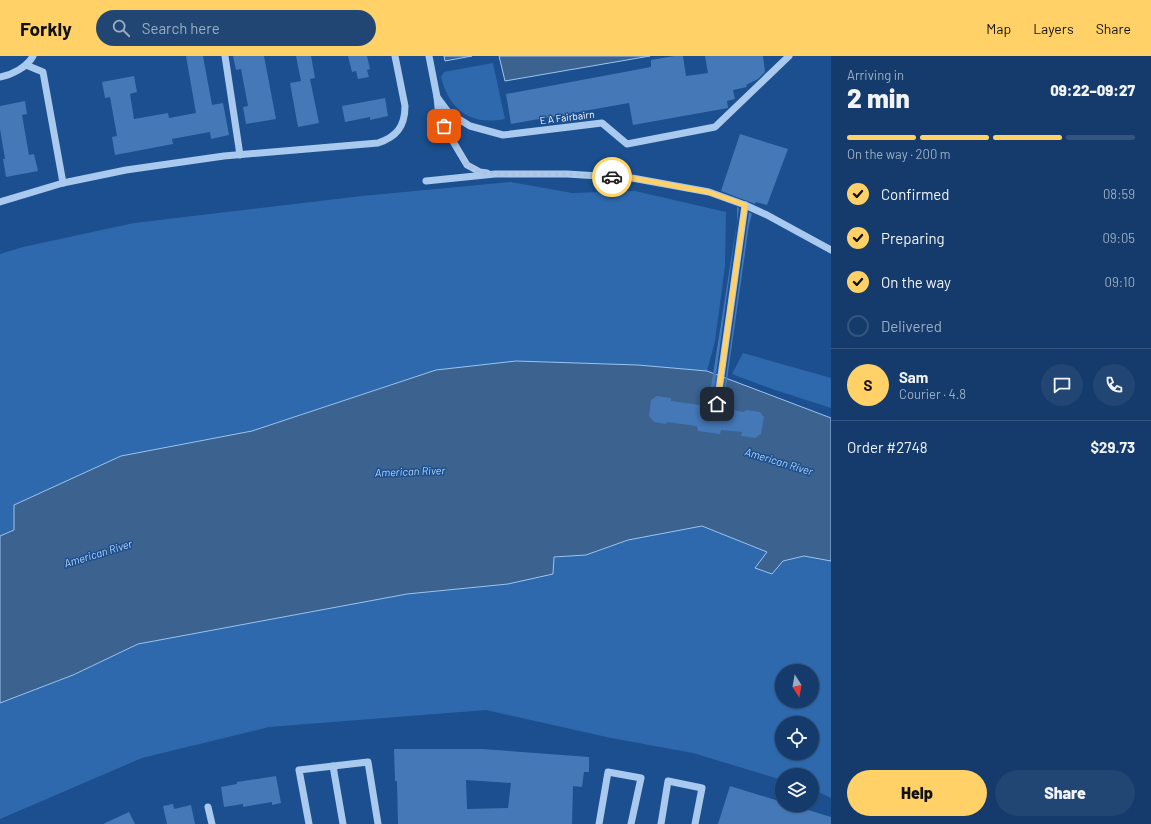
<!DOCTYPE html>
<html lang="en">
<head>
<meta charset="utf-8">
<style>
	body { margin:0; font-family:Barlow,sans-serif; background:#214673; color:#f1f3f6; height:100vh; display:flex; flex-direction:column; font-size:15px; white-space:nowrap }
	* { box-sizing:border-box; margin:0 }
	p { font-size:13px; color:#9dadc1 }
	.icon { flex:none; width:22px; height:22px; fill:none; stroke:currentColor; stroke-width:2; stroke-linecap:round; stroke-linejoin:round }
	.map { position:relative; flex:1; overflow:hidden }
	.side { display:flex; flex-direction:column; background:#143b6b; width:320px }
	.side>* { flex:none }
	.needle { width:26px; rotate:169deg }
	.tools { position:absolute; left:775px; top:608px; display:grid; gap:8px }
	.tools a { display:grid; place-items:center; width:44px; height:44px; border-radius:50%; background:#143b6b; box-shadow:0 1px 3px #0004,0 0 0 1px #33557e; font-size:20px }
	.pin { position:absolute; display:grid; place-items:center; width:34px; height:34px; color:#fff; margin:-17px; border-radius:8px; box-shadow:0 2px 6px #0006 }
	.courier { position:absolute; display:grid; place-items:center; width:40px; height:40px; margin:-20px; border:3px solid #ffd166; border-radius:50%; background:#fff; color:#222; box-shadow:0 1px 5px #0007 }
	.overview em { font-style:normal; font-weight:800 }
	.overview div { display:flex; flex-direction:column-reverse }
	.overview { display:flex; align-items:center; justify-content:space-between; height:68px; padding:0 16px }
	h1 { font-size:26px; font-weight:800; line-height:30px }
	.bar { display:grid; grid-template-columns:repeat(4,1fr); gap:6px 4px; align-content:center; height:48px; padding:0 16px }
	.bar i { height:5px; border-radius:3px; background:#33557e }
	.bar .active { background:#ffd166 }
	.bar p { grid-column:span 4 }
	.line { display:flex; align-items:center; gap:10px; padding:0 16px; border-top:1px solid #33557e }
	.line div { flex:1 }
	.round { display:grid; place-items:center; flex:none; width:42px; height:42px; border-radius:21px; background:#214673 }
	ol { padding:0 16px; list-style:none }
	li { display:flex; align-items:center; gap:12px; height:44px }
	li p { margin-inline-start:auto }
	li .icon { padding:4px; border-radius:50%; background:#ffd166; color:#111; stroke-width:4 }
	li:last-child { color:#9dadc1 }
	li i { width:22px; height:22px; border:2px solid #33557e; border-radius:50% }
	.action { display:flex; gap:8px; margin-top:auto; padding:8px 16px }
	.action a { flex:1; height:46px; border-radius:24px; background:#ffd166; color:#111; font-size:16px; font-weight:800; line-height:46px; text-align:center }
	.action a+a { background:#214673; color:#f1f3f6 }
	header { display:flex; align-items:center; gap:24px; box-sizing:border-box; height:56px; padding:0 20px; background:#ffd166; color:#111 }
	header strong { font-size:19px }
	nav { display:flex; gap:22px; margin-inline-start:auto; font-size:14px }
	.search { width:280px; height:36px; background:#214673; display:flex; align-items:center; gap:10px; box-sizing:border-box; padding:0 14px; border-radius:22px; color:#9dadc1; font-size:15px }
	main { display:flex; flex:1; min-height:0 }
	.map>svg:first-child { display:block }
</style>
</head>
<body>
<header>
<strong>Forkly</strong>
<div class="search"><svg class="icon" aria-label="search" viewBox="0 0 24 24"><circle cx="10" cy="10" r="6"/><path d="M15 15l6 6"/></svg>Search here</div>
<nav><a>Map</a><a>Layers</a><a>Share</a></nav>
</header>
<main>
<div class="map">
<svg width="831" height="768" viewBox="0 0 831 768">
	<rect width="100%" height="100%" fill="#1b4f8f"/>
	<g fill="#2e69ad" fill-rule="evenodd">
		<path d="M493 7 505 63C471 70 449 54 441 21L444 16Z"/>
		<path d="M511 126 572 137 635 135 726 156 725 210 715 285 707 315 638 309 516 305 436 314 252 375 121 400 14 474 0 480V198L23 191 134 167 362 140Z"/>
		<path d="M743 297 831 322V352L775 334 732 318Z"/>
		<path d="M702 470 767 496 783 505 804 500 831 505V742L812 733V719H782V724L693 697 611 682 486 654 269 671 142 702 0 763V647L73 619 138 588 407 538 508 528 554 501 586 499 628 484ZM782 615H812V645H782ZM782 667H812V697H782Z"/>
	</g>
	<g fill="#3c6290" stroke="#9cc4f0">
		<path d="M444 0H472L445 5Z"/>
		<path d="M499 0H650L505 25Z"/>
		<path d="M516 305 638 309 707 315 831 362V505L804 500 783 505 772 518 755 512 767 496 702 470 628 484 586 499 554 501 553 518 508 528 407 538 138 588 73 619 0 647V480L14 474V449L121 400 252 375 436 314Z"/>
	</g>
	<g fill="#4478b7" fill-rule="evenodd">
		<path d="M186 0H203L212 49 223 47 229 79 211 83 210 76 172 83 173 88 115 99 112 81 117 80 110 41 105 42 102 26 134 20 137 36 130 38 134 63 168 57 169 62 196 57Z"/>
		<path d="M233 0H264L276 63 246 68 243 51 248 50 241 13 236 14Z"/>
		<path d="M296 0H311L315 22 310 23 319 67 298 71 290 27 301 25Z"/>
		<path d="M348 0H367L370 13 367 14 369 21 358 23 356 15 352 16Z"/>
		<path d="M674 0H683L686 20 708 17 705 0H763L765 16 758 23 746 29 747 31 733 34 735 43 727 45 728 52 633 69 629 47 511 68 506 38 651 11V4Z"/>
		<path d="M385 42 388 60 370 64V61L345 66 342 50Z"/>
		<path d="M25 45 27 58 22 59 29 99 34 98 38 115 6 121 3 103H5L0 73V50Z"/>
		<path d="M740 78 788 93 767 149 756 146 755 148 721 135Z"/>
		<path d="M737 151 739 152 712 348 714 352 717 353 721 351 722 349 749 156 752 158 749 169 723 352 744 356 746 354 760 356 764 361 761 378 755 382 741 380 742 376 721 374 720 378 698 375 697 370 667 366 666 368 654 366 649 360 651 344 657 340 671 342V345L708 350 737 166Z"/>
		<path d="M394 693H482L589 701V716H584L582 731 573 730 572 768H398L397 725H395ZM466 724 511 727 508 752 467 753Z"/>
		<path d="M276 720 281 747 272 749V746L243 751V748L224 751 221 731 237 728V726Z"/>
		<path d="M730 730 782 746V749H792L831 761V768H718Z"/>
		<path d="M173 748 174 753 191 749 195 768H167L163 750Z"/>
		<path d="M129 756 135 768H103Z"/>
	</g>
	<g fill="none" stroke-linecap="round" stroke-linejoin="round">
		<g stroke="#a9c9ee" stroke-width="7">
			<path d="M225 0 240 99"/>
			<path d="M429 0 437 41 449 57 470 70 503 79 602 67 627 88 715 71 789 0"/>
			<path d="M26 9 43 16 63 127"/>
			<path d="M0 21C12 19 27 11 33 0"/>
			<path d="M437 41 439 62 467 109 480 116 487 117"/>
			<path d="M426 125 495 118H567L632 122 709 136 745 149 767 159 831 194"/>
			<path d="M0 146 63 127 126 114 224 100 378 87C396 81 405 71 405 50L395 0"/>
			<path d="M717 348 745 149"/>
			<path d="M333 710 343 768"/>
			<path d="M208 751 212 768"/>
			<path d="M309 768 299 714 368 706 378 768"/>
			<path d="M599 768 608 716 641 722 631 768"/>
			<path d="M661 768 668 725 702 732 695 768"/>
		</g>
	</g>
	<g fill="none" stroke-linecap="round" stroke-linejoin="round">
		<path stroke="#afc1d8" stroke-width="4" stroke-dasharray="0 7.2" d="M444 70 467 109 480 116 495 118H567L612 121"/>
		<path stroke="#ffd166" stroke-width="5" d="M612 121 632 122 708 136 745 149 717 348"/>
	</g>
	<g text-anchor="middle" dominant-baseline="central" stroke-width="3" stroke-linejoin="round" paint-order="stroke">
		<g font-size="10" fill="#fff" stroke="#1b4f8f">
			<text transform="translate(567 61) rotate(-7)">E A Fairbairn</text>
		</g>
		<g font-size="11" font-style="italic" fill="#b5d3f5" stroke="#1b4f8f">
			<text transform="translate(779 405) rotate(17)">American River</text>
			<text transform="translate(410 415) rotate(-2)">American River</text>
			<text transform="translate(98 497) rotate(-17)">American River</text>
		</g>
	</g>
</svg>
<div class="tools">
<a><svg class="needle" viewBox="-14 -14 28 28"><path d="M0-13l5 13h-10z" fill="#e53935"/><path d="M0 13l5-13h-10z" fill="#9dadc1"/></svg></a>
<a><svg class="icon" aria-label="locate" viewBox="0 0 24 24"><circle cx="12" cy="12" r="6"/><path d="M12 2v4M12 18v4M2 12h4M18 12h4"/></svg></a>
<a><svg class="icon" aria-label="layers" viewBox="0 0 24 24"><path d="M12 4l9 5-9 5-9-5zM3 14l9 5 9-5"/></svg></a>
</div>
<div class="pin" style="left:444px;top:70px;background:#ea580c"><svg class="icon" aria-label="bag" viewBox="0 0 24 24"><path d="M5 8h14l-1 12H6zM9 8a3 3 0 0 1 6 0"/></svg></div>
<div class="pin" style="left:717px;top:348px;background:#1f2937"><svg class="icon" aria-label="home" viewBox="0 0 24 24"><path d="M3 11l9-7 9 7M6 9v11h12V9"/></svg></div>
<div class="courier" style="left:612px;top:121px"><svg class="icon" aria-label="car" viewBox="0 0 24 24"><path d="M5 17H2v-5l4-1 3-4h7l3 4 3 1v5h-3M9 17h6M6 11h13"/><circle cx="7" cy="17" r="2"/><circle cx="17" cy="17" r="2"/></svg></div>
</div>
<section class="side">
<div class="overview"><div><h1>2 min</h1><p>Arriving in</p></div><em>09:22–09:27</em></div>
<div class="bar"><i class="active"></i><i class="active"></i><i class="active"></i><i></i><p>On the way · 200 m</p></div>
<ol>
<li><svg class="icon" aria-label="check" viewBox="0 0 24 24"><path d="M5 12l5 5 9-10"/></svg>Confirmed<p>08:59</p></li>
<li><svg class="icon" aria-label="check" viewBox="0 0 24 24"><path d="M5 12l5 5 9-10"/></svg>Preparing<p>09:05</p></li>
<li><svg class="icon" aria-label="check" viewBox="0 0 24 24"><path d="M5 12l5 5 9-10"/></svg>On the way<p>09:10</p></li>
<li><i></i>Delivered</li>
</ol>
<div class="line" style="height:72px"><b class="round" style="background:#ffd166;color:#111">S</b><div><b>Sam</b><p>Courier · 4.8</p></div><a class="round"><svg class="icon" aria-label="chat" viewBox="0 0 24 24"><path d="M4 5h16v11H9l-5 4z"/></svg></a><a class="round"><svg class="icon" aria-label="phone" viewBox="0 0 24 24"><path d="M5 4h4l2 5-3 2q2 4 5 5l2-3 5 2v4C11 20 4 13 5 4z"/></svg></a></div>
<div class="line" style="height:52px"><div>Order #2748</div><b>$29.73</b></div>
<div class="action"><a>Help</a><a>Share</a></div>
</section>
</main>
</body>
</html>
